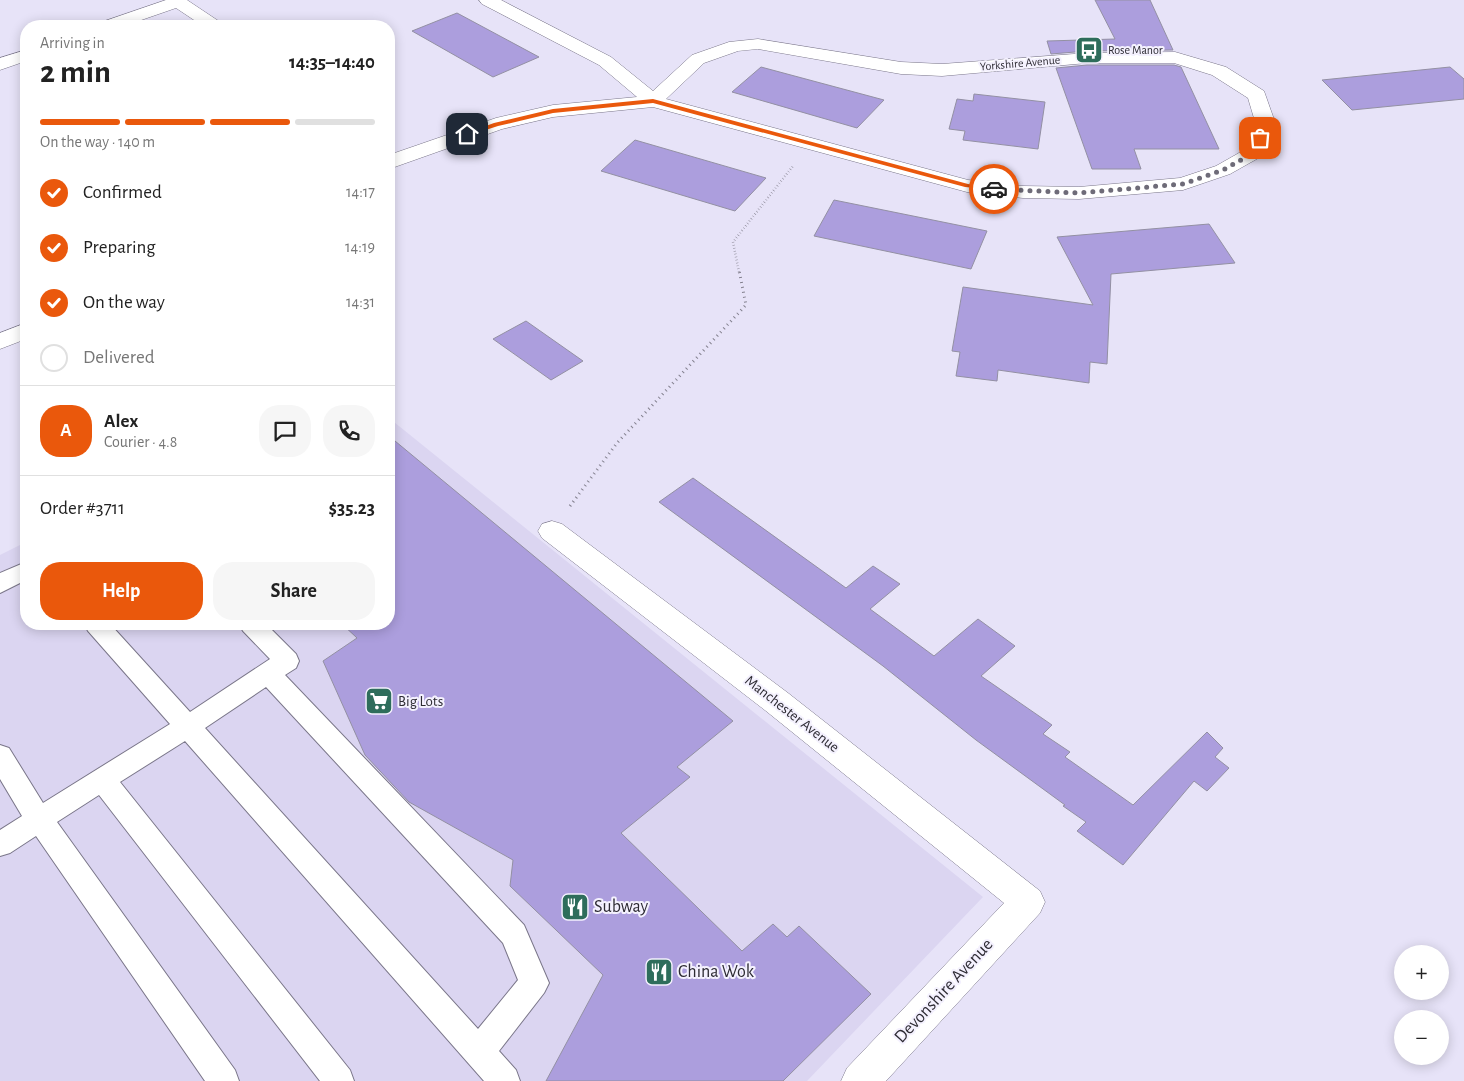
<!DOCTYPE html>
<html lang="en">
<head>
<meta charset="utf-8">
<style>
	body { margin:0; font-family:"Alegreya Sans",sans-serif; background:#f6f6f6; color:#222; height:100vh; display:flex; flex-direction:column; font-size:19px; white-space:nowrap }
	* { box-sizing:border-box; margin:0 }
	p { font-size:16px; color:#767676 }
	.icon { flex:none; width:28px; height:28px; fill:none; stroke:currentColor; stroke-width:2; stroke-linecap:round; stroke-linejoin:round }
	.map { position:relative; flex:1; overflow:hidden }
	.sheet { position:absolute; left:20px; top:20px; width:375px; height:610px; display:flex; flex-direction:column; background:#fff; border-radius:20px; box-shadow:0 2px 12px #0003 }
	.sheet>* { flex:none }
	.buttons { position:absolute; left:1394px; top:945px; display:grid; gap:10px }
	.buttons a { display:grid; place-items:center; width:55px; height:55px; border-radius:50%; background:#fff; box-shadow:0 2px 12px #0003; font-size:25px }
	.pin { position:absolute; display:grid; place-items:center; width:42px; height:42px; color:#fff; margin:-21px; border-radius:10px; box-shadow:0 2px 8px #0006 }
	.courier { position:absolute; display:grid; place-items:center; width:50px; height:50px; margin:-25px; border:4px solid #ea580c; border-radius:50%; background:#fff; color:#222; box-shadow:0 1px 6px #0007 }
	.head em { font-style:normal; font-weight:700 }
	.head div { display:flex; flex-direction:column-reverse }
	.head { display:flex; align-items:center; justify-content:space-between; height:85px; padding:0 20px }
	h1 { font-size:32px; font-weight:700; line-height:38px }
	.bar { display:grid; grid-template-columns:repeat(4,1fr); gap:8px 5px; align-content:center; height:60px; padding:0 20px }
	.bar i { height:6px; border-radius:4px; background:#e0e0e0 }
	.bar .active { background:#ea580c }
	.bar p { grid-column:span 4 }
	.line { display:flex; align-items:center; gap:12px; padding:0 20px; border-top:1px solid #e0e0e0 }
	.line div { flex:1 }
	.round { display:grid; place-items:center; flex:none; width:52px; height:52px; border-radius:20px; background:#f6f6f6 }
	ol { padding:0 20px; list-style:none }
	li { display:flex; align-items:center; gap:15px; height:55px }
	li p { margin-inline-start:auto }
	li .icon { padding:5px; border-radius:50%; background:#ea580c; color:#fff; stroke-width:4 }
	li:last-child { color:#767676 }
	li i { width:28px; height:28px; border:2px solid #e0e0e0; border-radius:50% }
	.button { display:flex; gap:10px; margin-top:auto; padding:10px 20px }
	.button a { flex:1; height:58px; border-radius:20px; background:#ea580c; color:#fff; font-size:20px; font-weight:700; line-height:58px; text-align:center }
	.button a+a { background:#f6f6f6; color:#222 }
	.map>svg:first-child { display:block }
</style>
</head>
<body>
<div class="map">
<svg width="1464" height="1081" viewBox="0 0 1464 1081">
	<rect width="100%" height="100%" fill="#e7e3f8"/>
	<path fill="#dbd5f1" d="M389 418 983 897 807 1081H0V555L26 542V624H389Z"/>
	<g fill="#ac9edd" stroke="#9390a3">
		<path d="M1095 0H1150L1173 50 1087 51 1051 54 1047 41 1115 39Z"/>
		<path d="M457 13 539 57 493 77 412 31Z"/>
		<path d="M1087 65H1174L1181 67 1219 149H1134L1141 169H1092L1056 68Z"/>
		<path d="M761 67 884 100 857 128 732 92Z"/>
		<path d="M1450 67 1464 79V99L1352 110 1322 80Z"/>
		<path d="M974 94 1045 102 1038 149 963 140 965 131 949 129 957 99 973 101Z"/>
		<path d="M635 140 766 178 735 211 601 171Z"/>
		<path d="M834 200 987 231 971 269 814 236Z"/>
		<path d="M1209 224 1235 263 1111 274 1107 364 1090 362 1089 383 998 370 997 381 956 376 960 352 952 351 963 287 1093 305 1057 237Z"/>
		<path d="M526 321 583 361 551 380 493 339Z"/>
		<path d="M389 436 733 721 677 767 690 777 621 833 742 951 773 924 787 937 799 926 871 994 783 1081H546L603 975 510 886 513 860 409 802 365 755 323 661 357 638 342 624H389Z"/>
		<path d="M693 478 846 588 873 566 900 584 870 609 934 656 978 619 1015 646 981 676 1052 725 1043 734 1070 752 1065 757 1133 805 1207 732 1223 748 1215 757 1229 768 1207 791 1194 781 1123 865 1077 831 1086 822 1063 806 1065 805 976 740 883 666 659 502Z"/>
	</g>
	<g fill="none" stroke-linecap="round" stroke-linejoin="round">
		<g stroke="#7a7689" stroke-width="2">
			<g id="lane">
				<path d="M26 562V580L0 593V573Z"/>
				<path d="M84 624H110L190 712 270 659 243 631 239 624H266L296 654 299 661 296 668 285 675 524 925 549 983 544 993 499 1051 516 1070 520 1081H484L185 741 120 782 350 1070 354 1081H320L99 795 57 822 235 1070 239 1081H205L36 836 10 853 0 856V830L22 816 0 779V745L9 748 43 803 170 724 88 631ZM266 687 503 943 518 980 478 1029 205 728Z"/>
			</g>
		</g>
		<g stroke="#7a7689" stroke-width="1">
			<g id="street">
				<path d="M166 0H187L220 22 223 26H203L176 8 124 26H99L102 22Z"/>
				<path d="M479 0H501L611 57 653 91 692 55 729 42 758 39 901 62 942 64 1087 53 1175 52 1226 67 1264 91 1276 125 1262 156 1230 174 1183 190 1079 199 1023 198 967 192 653 107 553 117 502 129 389 169V155L496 118 553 105 637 97 599 65 482 4ZM758 49 901 74 942 76 1087 63H1174L1212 75 1248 98 1256 125 1246 149 1216 166 1180 178 1079 187 1023 186 968 180 666 99 704 63 738 51Z"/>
				<path d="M26 50V61L0 70V58Z"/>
				<path d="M26 323V339L0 349V333Z"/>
				<path d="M552 521 562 524 788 693 1040 891 1045 902 1040 913 886 1081H841L847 1068 1004 903 766 711 542 538 538 531 542 524Z"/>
			</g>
		</g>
		<path stroke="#83808e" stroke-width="2.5" stroke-dasharray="0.5 2.5" stroke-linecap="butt" d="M739 272 733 242 793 166"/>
		<path stroke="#83808e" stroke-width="3" stroke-dasharray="1 4" stroke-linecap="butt" d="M570 506 617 443 746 305 739 270"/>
		<use href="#lane" fill="#fff" fill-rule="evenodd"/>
		<use href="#street" fill="#fff" fill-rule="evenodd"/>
	</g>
	<path fill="#ea580c" d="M653 99 968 184 997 189 994 190 965 187 653 103 553 113 498 126 467 136 464 134 494 123 553 109Z"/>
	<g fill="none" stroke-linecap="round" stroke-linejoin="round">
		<path stroke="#6e6b78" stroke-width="5" stroke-dasharray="0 9" d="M994 189 1079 193 1183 184 1223 170 1255 152 1260 138"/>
	</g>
	<defs>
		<g id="bus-square" transform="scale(1.4375)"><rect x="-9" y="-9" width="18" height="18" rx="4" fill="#2e6d5b" stroke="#f4f1fe"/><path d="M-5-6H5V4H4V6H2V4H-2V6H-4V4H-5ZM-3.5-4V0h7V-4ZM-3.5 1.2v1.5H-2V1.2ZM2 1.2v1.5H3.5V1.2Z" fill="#fff"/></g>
		<g id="supermarket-square" transform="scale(1.4375)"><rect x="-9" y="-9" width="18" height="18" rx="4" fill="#2e6d5b" stroke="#f4f1fe"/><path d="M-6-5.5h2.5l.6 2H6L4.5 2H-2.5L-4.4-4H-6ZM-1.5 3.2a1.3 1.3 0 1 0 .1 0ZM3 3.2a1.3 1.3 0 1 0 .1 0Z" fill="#fff"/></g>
		<g id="restaurant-square" transform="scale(1.4375)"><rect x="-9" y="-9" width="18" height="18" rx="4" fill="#2e6d5b" stroke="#f4f1fe"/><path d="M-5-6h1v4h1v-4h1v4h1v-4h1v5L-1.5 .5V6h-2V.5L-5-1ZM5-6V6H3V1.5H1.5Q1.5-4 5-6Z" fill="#fff"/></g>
	</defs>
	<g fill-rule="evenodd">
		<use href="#bus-square" x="1089" y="50"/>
		<use href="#supermarket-square" x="379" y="701"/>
		<use href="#restaurant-square" x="575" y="907"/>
		<use href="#restaurant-square" x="659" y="972"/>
	</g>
	<g text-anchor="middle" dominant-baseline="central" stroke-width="4" stroke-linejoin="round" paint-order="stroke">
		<g font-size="12" fill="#2d2b33" stroke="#f4f1fe" text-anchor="start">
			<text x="1108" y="50">Rose Manor</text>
		</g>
		<g font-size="12" fill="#2d2b33" stroke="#f4f1fe">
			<text transform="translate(1020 63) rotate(-5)">Yorkshire Avenue</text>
		</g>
		<g font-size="15" fill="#2d2b33" stroke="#f4f1fe" text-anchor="start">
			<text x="398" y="701">Big Lots</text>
		</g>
		<g font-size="15" fill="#2d2b33" stroke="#f4f1fe">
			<text transform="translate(792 714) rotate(38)">Manchester Avenue</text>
		</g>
		<g font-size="18" fill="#2d2b33" stroke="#f4f1fe" text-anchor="start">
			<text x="594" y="907">Subway</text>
			<text x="678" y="972">China Wok</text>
		</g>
		<g font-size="18" fill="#2d2b33" stroke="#f4f1fe">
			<text transform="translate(944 991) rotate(-47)">Devonshire Avenue</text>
		</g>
	</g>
</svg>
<div class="buttons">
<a>+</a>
<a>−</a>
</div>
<div class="pin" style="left:1260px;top:138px;background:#ea580c"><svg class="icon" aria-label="bag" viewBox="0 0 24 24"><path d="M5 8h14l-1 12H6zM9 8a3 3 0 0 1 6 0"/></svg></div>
<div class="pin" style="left:467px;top:134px;background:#1f2937"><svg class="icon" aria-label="home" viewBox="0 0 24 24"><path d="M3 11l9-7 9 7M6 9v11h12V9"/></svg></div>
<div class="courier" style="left:994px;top:189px"><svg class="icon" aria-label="car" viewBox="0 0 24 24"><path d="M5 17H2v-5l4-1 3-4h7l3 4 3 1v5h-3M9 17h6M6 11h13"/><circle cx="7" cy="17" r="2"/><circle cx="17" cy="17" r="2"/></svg></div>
<section class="sheet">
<div class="head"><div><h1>2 min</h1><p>Arriving in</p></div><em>14:35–14:40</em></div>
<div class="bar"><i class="active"></i><i class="active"></i><i class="active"></i><i></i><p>On the way · 140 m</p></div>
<ol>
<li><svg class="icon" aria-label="check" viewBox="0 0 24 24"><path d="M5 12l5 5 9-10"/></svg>Confirmed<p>14:17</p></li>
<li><svg class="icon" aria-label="check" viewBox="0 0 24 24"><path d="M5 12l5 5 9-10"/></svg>Preparing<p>14:19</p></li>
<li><svg class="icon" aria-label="check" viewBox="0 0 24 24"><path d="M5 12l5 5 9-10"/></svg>On the way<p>14:31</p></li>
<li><i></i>Delivered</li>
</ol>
<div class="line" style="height:90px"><b class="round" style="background:#ea580c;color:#fff">A</b><div><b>Alex</b><p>Courier · 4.8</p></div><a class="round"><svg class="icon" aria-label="chat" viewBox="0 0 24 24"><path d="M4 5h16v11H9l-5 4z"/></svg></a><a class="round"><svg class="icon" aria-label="phone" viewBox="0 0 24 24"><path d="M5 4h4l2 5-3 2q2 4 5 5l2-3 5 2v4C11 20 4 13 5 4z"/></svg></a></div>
<div class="line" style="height:65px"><div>Order #3711</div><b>$35.23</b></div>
<div class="button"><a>Help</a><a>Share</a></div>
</section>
</div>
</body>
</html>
